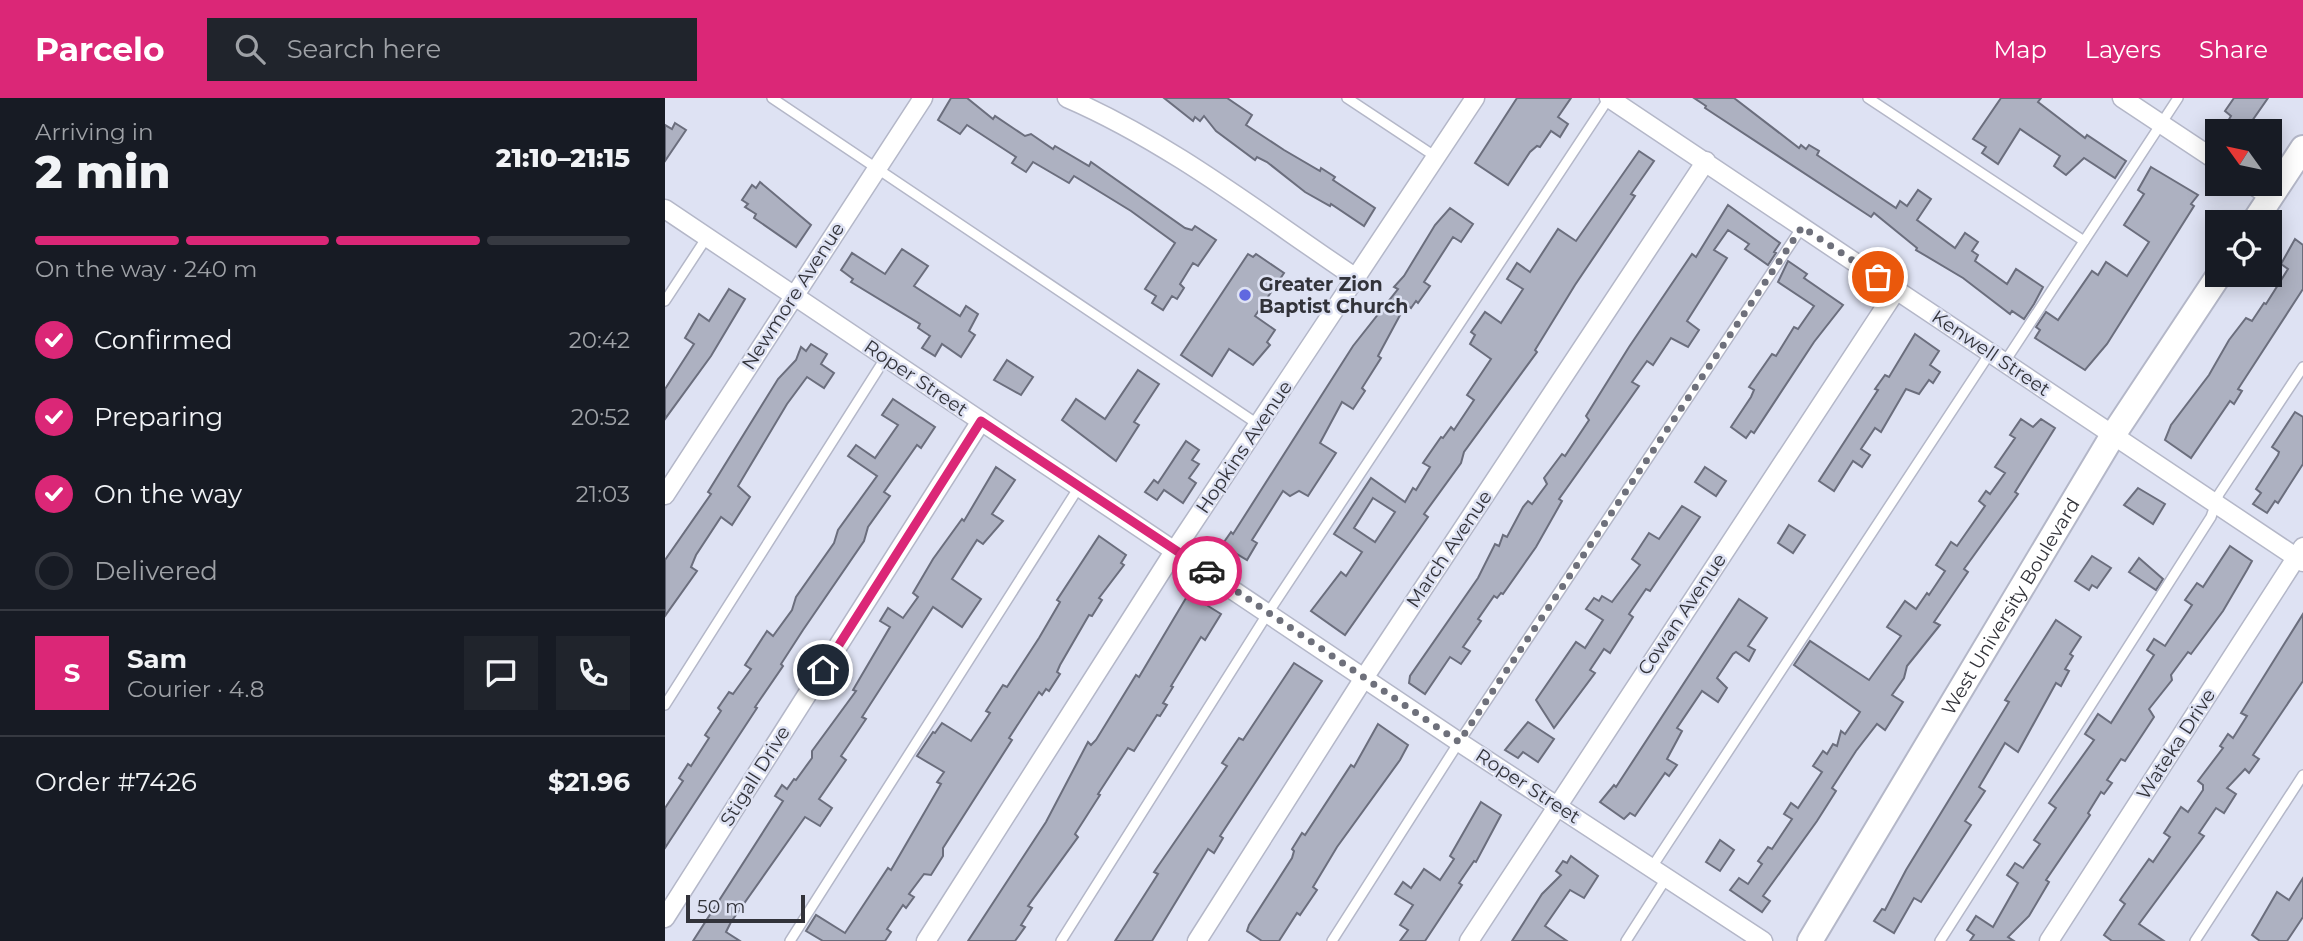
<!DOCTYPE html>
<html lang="en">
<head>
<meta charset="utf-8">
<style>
	body { margin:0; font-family:Montserrat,sans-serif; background:#20242c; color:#f1f3f6; height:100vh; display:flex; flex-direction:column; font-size:26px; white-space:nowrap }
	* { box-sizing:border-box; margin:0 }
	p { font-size:23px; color:#9ea1a6 }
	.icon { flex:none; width:38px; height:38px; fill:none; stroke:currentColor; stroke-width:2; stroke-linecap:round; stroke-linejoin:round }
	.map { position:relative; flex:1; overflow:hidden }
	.panel { display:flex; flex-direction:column; background:#171b24; width:665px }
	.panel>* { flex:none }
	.needle { width:46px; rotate:303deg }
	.tools { position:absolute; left:1540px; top:21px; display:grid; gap:14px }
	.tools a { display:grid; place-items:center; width:77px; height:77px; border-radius:0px; background:#171b24; box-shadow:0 4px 18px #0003; font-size:35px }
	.scale { position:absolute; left:21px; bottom:18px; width:119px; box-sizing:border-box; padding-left:7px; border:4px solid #32333a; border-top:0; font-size:19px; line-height:24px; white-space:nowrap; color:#32333a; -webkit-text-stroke:5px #dee2f3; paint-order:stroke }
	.pin { position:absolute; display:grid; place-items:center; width:60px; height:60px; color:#fff; margin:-30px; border:4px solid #fff; border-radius:50%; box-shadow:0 2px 7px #0007 }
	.courier { position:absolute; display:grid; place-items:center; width:70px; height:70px; margin:-35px; border:5px solid #db2777; border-radius:50%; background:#fff; color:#222; box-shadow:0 2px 9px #0007 }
	.summary em { font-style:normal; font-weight:800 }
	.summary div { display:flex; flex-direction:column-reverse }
	.summary { display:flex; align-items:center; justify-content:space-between; height:119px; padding:0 35px }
	h1 { font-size:46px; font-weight:800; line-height:52px }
	.bar { display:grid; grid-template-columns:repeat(4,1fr); gap:10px 7px; align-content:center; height:84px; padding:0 35px }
	.bar i { height:9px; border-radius:5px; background:#363941 }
	.bar .selected { background:#db2777 }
	.bar p { grid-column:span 4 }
	.line { display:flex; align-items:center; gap:18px; padding:0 35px; border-top:2px solid #363941 }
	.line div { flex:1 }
	.round { display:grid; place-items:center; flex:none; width:74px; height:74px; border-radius:0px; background:#20242c }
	ol { padding:0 35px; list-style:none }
	li { display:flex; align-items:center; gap:21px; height:77px }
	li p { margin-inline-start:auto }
	li .icon { padding:7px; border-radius:50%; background:#db2777; color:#fff; stroke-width:4 }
	li:last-child { color:#9ea1a6 }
	li i { width:38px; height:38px; border:4px solid #363941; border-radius:50% }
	header { display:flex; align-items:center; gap:42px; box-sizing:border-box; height:98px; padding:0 35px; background:#db2777; color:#fff }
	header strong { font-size:33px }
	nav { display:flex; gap:38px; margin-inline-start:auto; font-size:24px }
	.search { width:490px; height:63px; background:#20242c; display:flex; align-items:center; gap:18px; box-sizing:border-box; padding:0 24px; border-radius:0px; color:#9ea1a6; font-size:26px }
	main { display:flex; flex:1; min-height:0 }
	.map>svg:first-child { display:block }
</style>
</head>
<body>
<header>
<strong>Parcelo</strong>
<div class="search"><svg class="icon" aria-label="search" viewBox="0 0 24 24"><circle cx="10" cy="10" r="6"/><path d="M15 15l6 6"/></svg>Search here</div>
<nav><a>Map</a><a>Layers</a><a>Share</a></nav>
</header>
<main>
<section class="panel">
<div class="summary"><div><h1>2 min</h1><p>Arriving in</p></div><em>21:10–21:15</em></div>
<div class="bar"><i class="selected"></i><i class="selected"></i><i class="selected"></i><i></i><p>On the way · 240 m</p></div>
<ol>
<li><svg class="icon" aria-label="check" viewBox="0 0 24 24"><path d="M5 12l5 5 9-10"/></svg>Confirmed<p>20:42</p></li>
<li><svg class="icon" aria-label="check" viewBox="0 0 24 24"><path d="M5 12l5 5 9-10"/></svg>Preparing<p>20:52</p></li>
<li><svg class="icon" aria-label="check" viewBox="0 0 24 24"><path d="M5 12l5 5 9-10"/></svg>On the way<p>21:03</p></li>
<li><i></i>Delivered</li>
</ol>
<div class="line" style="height:126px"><b class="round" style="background:#db2777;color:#fff">S</b><div><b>Sam</b><p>Courier · 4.8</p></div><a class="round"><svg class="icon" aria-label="chat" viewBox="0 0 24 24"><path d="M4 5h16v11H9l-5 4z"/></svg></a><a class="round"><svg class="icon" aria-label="phone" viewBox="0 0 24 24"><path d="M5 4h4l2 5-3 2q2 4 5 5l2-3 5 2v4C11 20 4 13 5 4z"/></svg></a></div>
<div class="line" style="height:91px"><div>Order #7426</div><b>$21.96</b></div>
</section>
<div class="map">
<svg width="1638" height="843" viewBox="0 0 1638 843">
	<rect width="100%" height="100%" fill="#dee2f3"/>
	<g fill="#adb1c1" stroke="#6b6e7d" stroke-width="2" fill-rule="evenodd">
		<path d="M286 0H302L328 21 330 18 360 38 366 36 388 51 390 48 424 68 426 64 520 130 527 132 530 128 551 142 533 168 528 165 515 186 519 190 512 201 507 198 498 212 487 205 491 198 480 191 510 145 466 113 409 78 404 85 368 64 361 74 347 65 351 59 302 27 295 36 273 22Z"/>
		<path d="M499 0H562L587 17 581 27 619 52 655 73 656 70 670 79 668 82 710 110 699 128 666 106 665 108 640 94 602 64 592 59 590 62 551 33 539 18 535 23 530 19 528 23Z"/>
		<path d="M852 0H906L893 19 903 26 895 39 886 33 875 49 872 48 865 54 843 87 810 65Z"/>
		<path d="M1029 0H1069L1134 50 1136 47 1141 51 1144 47 1154 53 1152 57 1231 110 1235 103 1242 108 1253 92 1266 101 1252 122 1290 150 1300 135 1313 144 1307 153 1313 157 1310 163 1342 186 1351 171 1378 189 1369 206 1359 221 1347 213 1345 216 1298 180 1251 152 1252 150 1209 115 1206 119 1040 10 1041 8Z"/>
		<path d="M1336 0H1376L1373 4 1420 40 1422 37 1461 63 1450 80 1419 60 1401 77 1389 68 1395 58 1355 31 1333 66 1317 55 1321 49 1308 41Z"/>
		<path d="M1569 0H1603L1580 33H1568L1560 28 1566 18 1560 13Z"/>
		<path d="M10 25 21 32 0 63V27L7 31Z"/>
		<path d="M974 53 989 63 966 96 970 98 910 187 870 252 872 254 799 354 796 365 759 416 763 419 680 537 646 513 676 474 681 478 697 454 669 436 706 380 740 404 748 390 751 392 765 369 758 365 776 339 778 340 786 329 789 332 809 302 802 297 826 261 805 246 810 237 806 234 820 214 836 225 858 191 842 181 852 165 865 174 893 131 911 143ZM708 400 730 414 710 444 689 430Z"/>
		<path d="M1486 69 1533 97 1526 106 1529 108 1442 246 1420 272 1370 240 1375 232 1371 229 1381 214 1393 222 1427 173 1433 177 1441 164 1462 178 1484 144 1459 127 1479 96 1473 92Z"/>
		<path d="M95 84 146 127 131 149 89 120 91 116 80 109 83 106 77 102 87 87 91 90Z"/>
		<path d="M1063 107 1115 145 1109 154 1111 155 1103 167 1080 151 1084 146 1063 132 1049 152 1062 160 1022 223 1034 232 1023 249 1006 240 988 267 982 263 967 284 974 288 894 401 897 403 871 449 838 496 836 495 832 500 829 498 813 521 816 523 798 549 805 553 796 566 785 559 760 596 744 585 745 578 813 480 830 446 834 448 838 437 842 439 858 409 863 403 867 406 882 386 879 380 897 356 900 358 924 322 921 318 964 249 1027 156 1031 159Z"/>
		<path d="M785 110 808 126 796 144 788 139 759 184 765 188 753 205 751 203 746 210 741 206 713 258 716 260 697 290 700 293 688 311 677 304 655 345 671 355 643 398 634 393 625 398 618 393 587 442 592 445 582 462 557 447 566 434 568 436 688 248 733 191 729 189 739 178 770 127Z"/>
		<path d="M1630 141 1638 147V191L1573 291 1577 293 1569 306 1565 303 1526 360 1500 342 1506 327 1544 277 1564 242 1581 220 1587 223 1599 205 1601 206 1623 171 1616 166Z"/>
		<path d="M237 151 263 168 249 188 295 218 301 208 313 216 304 233 310 237 296 259 277 246 270 258 257 250 265 238 253 230 255 226 186 184 188 181 176 172 187 155 220 176Z"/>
		<path d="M583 156 588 159 591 156 619 175 590 218 610 232 602 244 605 247 588 267 564 251 547 278 516 257Z"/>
		<path d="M1123 163 1142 176 1139 180 1178 207 1149 244 1089 335 1086 333 1081 340 1066 329 1086 299 1089 292 1084 289 1107 256 1111 258 1129 229 1133 231 1149 208 1113 184Z"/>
		<path d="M64 191 80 201 46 258 0 321V291L29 246 20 240 34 216 44 223Z"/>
		<path d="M1250 236 1274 253 1265 267 1275 274 1268 285 1264 282 1254 296 1241 291 1216 334 1210 330 1196 351 1205 357 1197 369 1188 363 1169 393 1154 383 1213 292 1210 291 1220 277 1224 279Z"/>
		<path d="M146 246 162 256 156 266 169 275 159 290 142 279 122 306 73 388 85 399 67 427 56 419 31 457 26 469 32 473 0 518V462L46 396 43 394 113 281 131 262 136 249 141 253Z"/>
		<path d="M342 262 368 279 356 297 329 282Z"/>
		<path d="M473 272 494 286 469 324 474 327 451 363 397 322 411 301 440 321Z"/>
		<path d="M228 301 270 329 256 350 252 347 219 394 225 398 203 429 199 443 138 532 116 566 118 568 90 609 92 610 0 750V710L18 683 14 680 23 666 26 668 44 640 40 637 56 613 53 610 64 594 68 596 86 571 80 567 102 533 108 538 127 512 131 499 169 445 173 432 212 378 183 358 191 347 210 360 233 327 217 317Z"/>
		<path d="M1630 314 1638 319V366L1613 405 1610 403 1602 415 1588 406 1596 395 1591 391 1613 357 1614 354 1607 349Z"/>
		<path d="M1356 321 1368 329 1376 321 1390 330 1350 394 1353 396 1299 471 1303 474 1269 524 1275 527 1242 568 1239 580 1227 597 1238 604 1220 632 1212 626 1191 653 1167 690 1171 693 1152 723 1098 798 1105 803 1097 814 1065 792 1074 780 1083 786 1097 766 1093 763 1103 749 1107 751 1127 721 1119 716 1126 705 1133 710 1157 674 1148 668 1158 653 1162 656 1168 646 1172 648 1176 633 1180 636 1195 614 1129 567 1145 543 1204 582 1236 538 1222 529 1240 503 1251 511 1262 495 1264 497 1280 473 1271 467 1273 464 1286 444 1292 448 1320 408 1314 403 1321 393 1325 396 1340 375 1330 369 1350 340 1345 337Z"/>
		<path d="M521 343 534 352 527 362 534 366 524 380 531 385 518 405 499 392 492 402 480 394 489 382 493 385Z"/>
		<path d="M331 369 350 382 327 416 338 423 318 446 312 442 287 481 316 501 297 529 268 509 197 619 201 621 176 658 181 662 154 701 167 710 155 728 140 719 66 824 61 834 75 843H28L118 703 110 698 117 687 122 691 129 681 131 682 147 660V653L191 593 188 592 225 529 215 523 223 510 238 520 253 499 248 495 268 461 297 421 299 423Z"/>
		<path d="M1040 369 1061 383 1051 398 1030 384Z"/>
		<path d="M1473 390 1500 406 1488 426 1459 407Z"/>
		<path d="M1017 408 1035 419 985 493 981 491 964 516 968 519 945 555 939 551 925 572 930 575 889 630 871 602 911 544 920 550 938 522 921 511 929 500 934 503 937 498 947 504 975 467 967 461 984 435 994 441Z"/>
		<path d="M1124 427 1140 437 1128 455 1113 445Z"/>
		<path d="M434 438 461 457 456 465 459 467 434 500 437 502 427 518 424 517 395 567 392 574 395 576 384 593 381 591 377 597 374 594 344 640 347 642 278 750V758L266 777 259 776 244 796 249 799 241 810 238 807 222 831 226 834 220 843H158L141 833 151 817 180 835 223 770 226 772 276 686 272 684 279 674 252 658 268 634 270 635 277 625 306 643 325 615 321 613 338 587 342 589 374 540 395 504 392 502Z"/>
		<path d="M1565 448 1587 463 1582 472 1558 513 1526 556 1523 554 1506 577 1507 582 1484 611 1489 619 1460 663 1456 661 1442 682 1447 685 1439 696 1436 694 1423 715 1425 717 1381 782 1384 784 1364 818 1343 839 1349 843H1305L1309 837 1302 832 1311 818 1328 829 1353 785 1342 777 1350 765 1358 770 1375 746 1369 742 1391 710 1384 705 1429 642 1420 636 1433 616 1446 625 1489 557 1482 552 1489 541 1500 548 1527 507 1520 502 1532 485 1538 489Z"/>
		<path d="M1427 458 1446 470 1432 490 1427 487 1424 492 1410 483Z"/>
		<path d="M1474 460 1498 481 1491 492 1464 474Z"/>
		<path d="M527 498 556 516 540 542 536 539 506 588 508 589 498 605 502 607 495 618 492 617 469 653 463 650 433 696 435 697 410 736 413 739 363 808 367 810 356 827 360 829 350 843H303L381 724 423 644 426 647 431 642 471 577 474 579 521 500 525 502Z"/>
		<path d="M1074 501 1102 520 1083 548 1090 552 1084 563 1071 554 1068 556 1052 580 1062 590 1053 604 1037 593 1012 630 1017 633 1002 661 1012 667 1004 678 1000 675 970 718 965 715 959 721 935 704 949 687 951 689Z"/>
		<path d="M1638 516V583L1588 657 1594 661 1584 675 1580 671 1562 690 1571 696 1559 715 1551 710 1534 735 1539 738 1474 826 1499 843H1447L1439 837 1460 806 1455 802 1484 761 1488 764 1505 739 1499 735 1516 709 1523 714 1538 692V687L1533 683 1558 650 1555 648 1563 636 1568 640 1582 618 1576 615Z"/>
		<path d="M1391 522 1416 539 1405 556 1408 558 1400 571 1404 573 1396 588 1391 585 1353 654 1340 645 1314 689 1320 693 1300 723 1306 727 1256 804 1249 800 1229 835 1209 823 1217 811 1220 812 1241 772 1344 604 1340 602Z"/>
		<path d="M629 565 657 583 555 738 558 740 549 755 543 751 487 843H450L493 776 489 774 562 668 557 665 574 640 578 642Z"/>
		<path d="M863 624 889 641 873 664 858 654 853 660 840 652Z"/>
		<path d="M713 626 743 647 735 662 672 749 648 789 652 792 635 817 632 815 614 843H597L582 833 584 827 627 760 629 753 627 751 637 735 640 737 686 667 689 669Z"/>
		<path d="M816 704 836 717 811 764 809 763 794 785 797 787 760 843H735L743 832 735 827 748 807 730 796 738 784 746 790 759 771 775 782 789 761 785 758Z"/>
		<path d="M1055 742 1069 752 1055 773 1041 764Z"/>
		<path d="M906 758 933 778 919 800 905 792 880 828 902 843H847L877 796 896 777 891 773 898 763 902 765Z"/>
		<path d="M1638 780V819L1622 843H1595L1587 837 1612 794 1624 802Z"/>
	</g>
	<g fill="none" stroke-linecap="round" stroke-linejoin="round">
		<g stroke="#b4b7c8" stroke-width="12">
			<g id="lane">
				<path d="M107 0 594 327"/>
				<path d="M682 0 771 59"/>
				<path d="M1203 0 1419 143"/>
				<path d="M0 203 42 139"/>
				<path d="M1339 265 1513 0"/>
				<path d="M0 607 221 259"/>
				<path d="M987 769 1325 255"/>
				<path d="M125 843 414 389"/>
				<path d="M396 843 603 515 944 0"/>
				<path d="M667 843 794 644 1137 129"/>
				<path d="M961 843 1002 779"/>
				<path d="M1275 843 1546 419 1554 396 1638 269"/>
				<path d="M1530 843 1638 677"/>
			</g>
		</g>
		<g stroke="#b4b7c8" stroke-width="21">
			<g id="street">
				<path d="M402 0C506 45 597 117 691 180"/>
				<path d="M944 0 1638 464"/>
				<path d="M1457 0 1552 63"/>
				<path d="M1586 86 1606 99"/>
				<path d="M0 111 794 644 1098 843"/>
				<path d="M0 397 258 0"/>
				<path d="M0 820 316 323"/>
				<path d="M261 843 510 452 810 0"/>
				<path d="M532 843 699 580 1041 63"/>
				<path d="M804 843 1232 191"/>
				<path d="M1384 843 1638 449"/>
			</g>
		</g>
		<g stroke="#b4b7c8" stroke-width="28">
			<g id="secondary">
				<path d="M1589 124 1638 50"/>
				<path id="s1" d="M1145 843 1448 337 1554 177"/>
			</g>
		</g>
		<use href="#lane" stroke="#fff" stroke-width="9"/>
		<use href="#street" stroke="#fff" stroke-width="18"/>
		<use href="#secondary" stroke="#fff" stroke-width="24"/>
	</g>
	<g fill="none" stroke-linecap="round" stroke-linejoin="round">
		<path stroke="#6e707b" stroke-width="7" stroke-dasharray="0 12.6" d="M542 473 794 644 1137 129 1213 179"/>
		<path stroke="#db2777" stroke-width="9" d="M158 572 316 323 542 473"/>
	</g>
	<circle fill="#6068e0" stroke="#dee2f3" stroke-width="2.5" cx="580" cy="197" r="7"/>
	<g text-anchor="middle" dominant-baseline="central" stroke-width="5" stroke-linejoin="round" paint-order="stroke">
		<g font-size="19" font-weight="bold" fill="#32333a" stroke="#dee2f3" text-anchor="start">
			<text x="594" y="186">Greater Zion<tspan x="594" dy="22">Baptist Church</tspan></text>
		</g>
		<g font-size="19" fill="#32333a" stroke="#dee2f3">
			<text transform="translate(128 198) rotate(-57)">Newmore Avenue</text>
			<text transform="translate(1326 255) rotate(34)">Kenwell Street</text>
			<text transform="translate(251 280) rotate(34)">Roper Street</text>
			<text transform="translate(579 349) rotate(-56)">Hopkins Avenue</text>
			<text transform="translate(784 451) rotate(-56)">March Avenue</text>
			<text stroke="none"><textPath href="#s1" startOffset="390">West University Boulevard</textPath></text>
			<text transform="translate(1017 516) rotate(-56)">Cowan Avenue</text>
			<text transform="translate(1511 646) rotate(-57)">Wateka Drive</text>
			<text transform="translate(90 678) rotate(-58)">Stigall Drive</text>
			<text transform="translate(863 688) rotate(33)">Roper Street</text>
		</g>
	</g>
</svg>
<div class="tools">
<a><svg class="needle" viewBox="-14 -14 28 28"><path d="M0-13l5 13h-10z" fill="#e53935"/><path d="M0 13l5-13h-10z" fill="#9ea1a6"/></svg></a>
<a><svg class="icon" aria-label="locate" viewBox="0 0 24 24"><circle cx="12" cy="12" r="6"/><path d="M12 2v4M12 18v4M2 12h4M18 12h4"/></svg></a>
</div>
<div class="scale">50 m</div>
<div class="pin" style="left:1213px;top:179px;background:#ea580c"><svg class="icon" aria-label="bag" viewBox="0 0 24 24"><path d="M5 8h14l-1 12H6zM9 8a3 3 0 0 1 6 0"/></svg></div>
<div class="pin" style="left:158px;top:572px;background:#1f2937"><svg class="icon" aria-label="home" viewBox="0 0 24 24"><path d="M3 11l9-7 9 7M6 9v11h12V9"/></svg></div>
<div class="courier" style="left:542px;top:473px"><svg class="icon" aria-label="car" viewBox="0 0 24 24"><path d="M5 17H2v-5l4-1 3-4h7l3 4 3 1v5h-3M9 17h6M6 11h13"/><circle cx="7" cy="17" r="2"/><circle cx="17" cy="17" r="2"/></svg></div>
</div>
</main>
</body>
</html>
